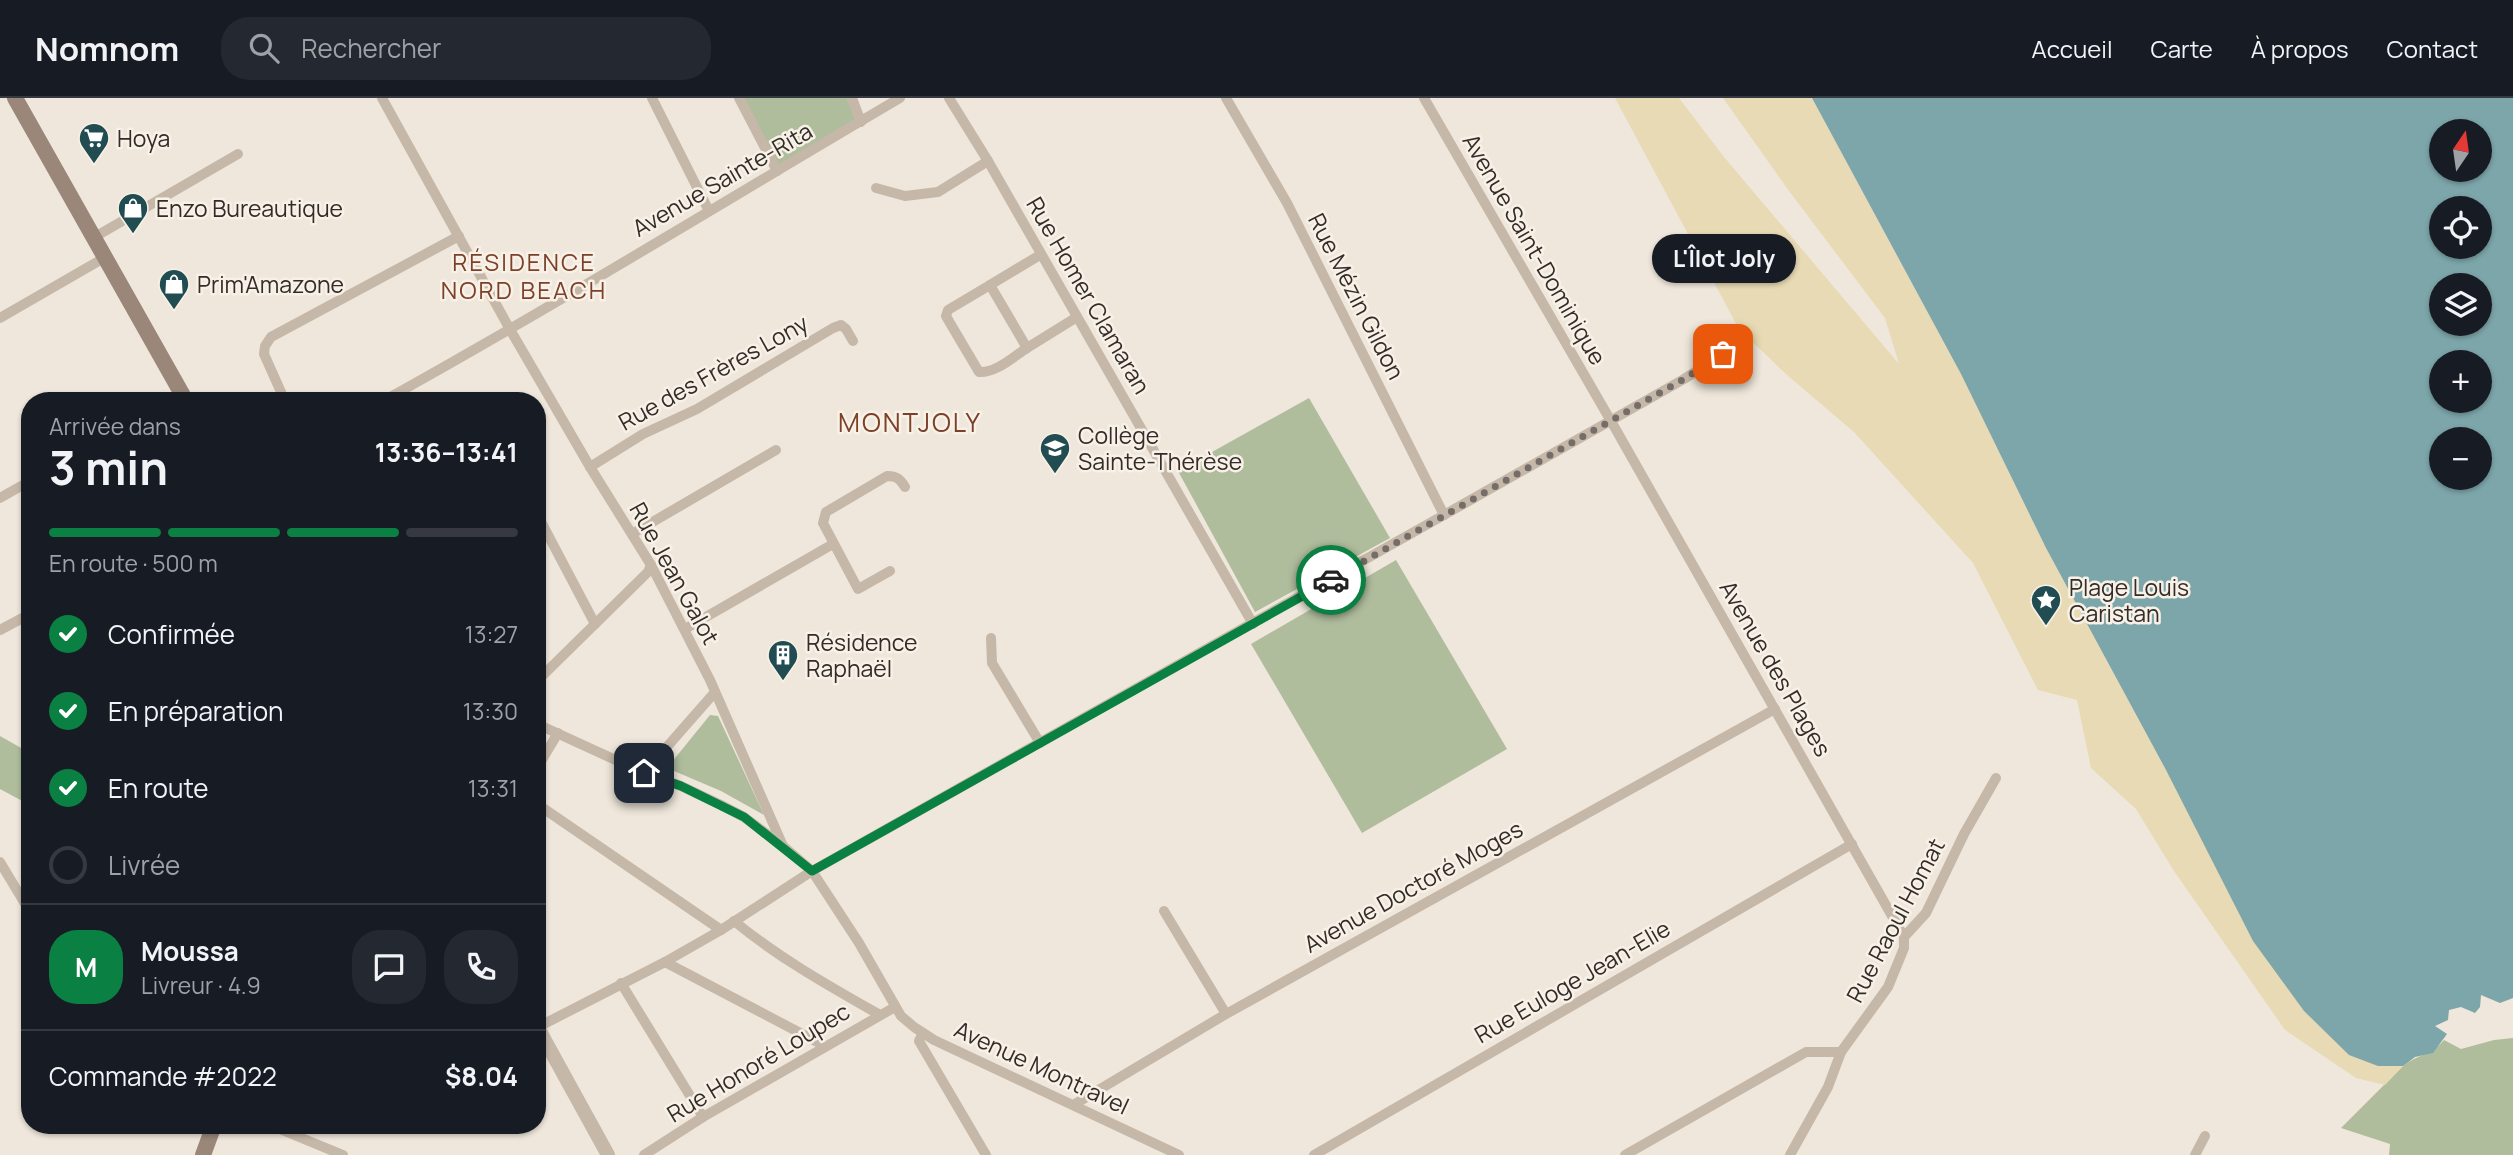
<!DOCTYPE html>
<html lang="fr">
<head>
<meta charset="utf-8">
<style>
	body { margin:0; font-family:Manrope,sans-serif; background:#242831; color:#f1f3f6; height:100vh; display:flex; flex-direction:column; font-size:26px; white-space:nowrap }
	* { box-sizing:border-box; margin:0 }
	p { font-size:23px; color:#9ea1a6 }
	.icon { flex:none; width:38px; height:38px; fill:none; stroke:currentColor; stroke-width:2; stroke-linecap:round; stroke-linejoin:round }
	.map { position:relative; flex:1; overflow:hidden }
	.sheet { position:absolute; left:21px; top:294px; width:525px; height:742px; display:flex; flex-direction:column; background:#171b24; border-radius:28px; box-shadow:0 2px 5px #0004 }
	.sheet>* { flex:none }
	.needle { width:46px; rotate:13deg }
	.controls { position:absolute; left:2429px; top:21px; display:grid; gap:14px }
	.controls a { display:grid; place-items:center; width:63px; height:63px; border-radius:50%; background:#171b24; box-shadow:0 2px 5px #0004; font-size:35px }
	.pin { position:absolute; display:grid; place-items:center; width:60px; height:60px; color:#fff; margin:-30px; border-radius:14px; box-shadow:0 4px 10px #0006 }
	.courier { position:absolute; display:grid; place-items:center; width:70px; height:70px; margin:-35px; border:5px solid #0b8043; border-radius:50%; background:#fff; color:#222; box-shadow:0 2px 9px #0007 }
	.bubble { position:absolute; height:49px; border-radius:24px; background:#171b24; box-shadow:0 2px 5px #0004; font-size:23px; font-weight:700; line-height:49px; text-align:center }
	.summary em { font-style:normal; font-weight:700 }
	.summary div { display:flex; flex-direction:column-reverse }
	.summary { display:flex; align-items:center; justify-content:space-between; height:119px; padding:0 28px }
	h1 { font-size:46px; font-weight:700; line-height:52px }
	.bar { display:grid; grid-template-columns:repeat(4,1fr); gap:10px 7px; align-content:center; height:84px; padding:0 28px }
	.bar i { height:9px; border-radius:5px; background:#363941 }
	.bar .current { background:#0b8043 }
	.bar p { grid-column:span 4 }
	.line { display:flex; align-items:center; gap:18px; padding:0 28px; border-top:2px solid #363941 }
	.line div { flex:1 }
	.round { display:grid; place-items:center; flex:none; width:74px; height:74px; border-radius:28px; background:#242831 }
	ol { padding:0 28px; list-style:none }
	li { display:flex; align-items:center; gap:21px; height:77px }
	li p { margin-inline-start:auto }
	li .icon { padding:7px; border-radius:50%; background:#0b8043; color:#fff; stroke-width:4 }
	li:last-child { color:#9ea1a6 }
	li i { width:38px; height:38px; border:4px solid #363941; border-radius:50% }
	header { display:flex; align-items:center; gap:42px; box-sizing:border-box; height:98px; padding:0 35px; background:#171b24; border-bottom:2px solid #363941 }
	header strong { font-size:33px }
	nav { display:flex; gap:38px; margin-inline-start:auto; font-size:24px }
	.search { width:490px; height:63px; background:#242831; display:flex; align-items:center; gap:18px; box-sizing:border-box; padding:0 24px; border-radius:28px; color:#9ea1a6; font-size:26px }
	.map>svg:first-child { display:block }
</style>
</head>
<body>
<header>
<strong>Nomnom</strong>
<div class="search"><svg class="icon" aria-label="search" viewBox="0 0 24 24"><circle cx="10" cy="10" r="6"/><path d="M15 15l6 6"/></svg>Rechercher</div>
<nav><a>Accueil</a><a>Carte</a><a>À propos</a><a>Contact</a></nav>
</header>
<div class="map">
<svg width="2513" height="1057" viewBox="0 0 2513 1057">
	<rect width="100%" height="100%" fill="#efe7db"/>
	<g fill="#b0bd9d">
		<path d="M742 0H847L856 21 776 69Z"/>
		<path d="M1309 300 1390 440 1255 514 1178 373Z"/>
		<path d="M1396 462 1507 651 1362 735 1251 546Z"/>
		<path d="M710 617 718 618 764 717 721 693 667 670Z"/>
		<path d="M0 638 30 655V700L26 705 0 691Z"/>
		<path d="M2513 940V1057H2389L2390 1046 2341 1030 2403 968C2420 955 2429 959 2444 942L2461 951 2494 942Z"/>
	</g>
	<path fill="#e8dab4" d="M1615 0H1679L1724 59 1899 266 1885 220 1789 93 1723 0H1812L1961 276 2046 450 2166 672 2378 968H2403L2385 987 2356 980 2285 932 2174 773 2136 711 2091 670 2077 602 2038 592 1973 465 1854 334 1787 277 1739 231Z"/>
	<path fill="#7da6aa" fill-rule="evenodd" d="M1812 0H2513V900L2500 905 2481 897 2480 909 2475 915 2461 909 2449 912 2448 922 2435 928 2447 936 2433 955 2415 959 2403 968H2378L2349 957 2304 913 2253 843 2166 672 2046 450 1961 276ZM2441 33H2480V72H2441ZM2441 110H2480V149H2441ZM2441 187H2480V226H2441ZM2441 264H2480V303H2441ZM2441 341H2480V380H2441Z"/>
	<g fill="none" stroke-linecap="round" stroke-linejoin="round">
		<g stroke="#c6b8a8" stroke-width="10">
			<path d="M382 0 512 235 590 369 651 467 710 582 783 748"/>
			<path d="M652 0 709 113"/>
			<path d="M739 0 777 73"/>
			<path d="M852 0 861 24"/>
			<path d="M949 0 988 63 1253 526"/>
			<path d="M1226 0 1287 105 1444 417"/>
			<path d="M1424 0 1615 330 1904 839"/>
			<path d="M876 90 905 98 938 94 988 63"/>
			<path d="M93 140 238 56"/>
			<path d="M1040 157 990 187 1027 250 1077 219"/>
			<path d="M990 187 948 212 946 218 950 225 979 274C996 275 1013 259 1027 250"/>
			<path d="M0 220 104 160"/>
			<path d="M285 303 264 256 265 248 271 239 459 138"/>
			<path d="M383 303C558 206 728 101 900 0"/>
			<path d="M590 369 643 336 697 311 833 230 841 227 846 231 853 243"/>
			<path d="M0 400 30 383"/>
			<path d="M537 416 595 526"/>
			<path d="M632 436 776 352"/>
			<path d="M890 473 858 491 823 425 826 414 887 378C897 378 900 381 905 389"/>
			<path d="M685 531 833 446"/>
			<path d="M0 532 30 516"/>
			<path d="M991 540 992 565 1040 645"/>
			<path d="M537 583 648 474 651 467"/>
			<path d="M537 626 644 675 681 688 721 707 744 719 783 748 812 773 859 845 901 918 914 929 934 942 1179 1057"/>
			<path d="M537 670 558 635"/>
			<path d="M644 675 715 594"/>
			<path d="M537 706 721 832"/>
			<path d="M0 764 30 814"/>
			<path d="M1164 813 1226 916"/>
			<path d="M734 823C779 860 829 888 880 917"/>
			<path d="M665 864 825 948"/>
			<path d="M621 885 703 1019"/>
			<path d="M538 929 665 864 721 832 812 773 1444 417 1684 281 1723 256"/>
			<path d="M923 935 919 943 986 1057"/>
			<path d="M1075 1006 1226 916 1775 611"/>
			<path d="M270 1027 343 1057"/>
			<path d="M644 1057 703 1019 895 909"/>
			<path d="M1314 1057 1852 746"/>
			<path d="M1625 1057 1806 954H1841"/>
			<path d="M1790 1057 1828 989 1841 954 1888 889 1904 850V839L1926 815 1964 736 1996 680"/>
			<path d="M2195 1057 2205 1038"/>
		</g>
		<path stroke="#c6b8a8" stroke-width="14" d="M537 928 608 1057"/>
		<g stroke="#9a877a" stroke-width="16">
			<path d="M15 0 186 303"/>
			<path d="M203 1057 214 1027"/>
		</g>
	</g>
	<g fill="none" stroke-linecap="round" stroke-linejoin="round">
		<path stroke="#756d67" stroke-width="7" stroke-dasharray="0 12.6" d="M1331 482 1684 281 1723 256"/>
		<path stroke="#0b8043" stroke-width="9" d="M644 675 681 688 744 719 812 773 1331 482"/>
	</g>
	<defs>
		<g id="supermarket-pin" transform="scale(1.575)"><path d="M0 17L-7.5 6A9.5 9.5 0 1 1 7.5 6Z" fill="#214c52" stroke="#f8f1e7"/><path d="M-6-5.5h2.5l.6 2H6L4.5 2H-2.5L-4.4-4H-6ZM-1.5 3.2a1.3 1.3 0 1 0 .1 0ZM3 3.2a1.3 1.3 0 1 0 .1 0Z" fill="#fff"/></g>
		<g id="shop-pin" transform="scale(1.575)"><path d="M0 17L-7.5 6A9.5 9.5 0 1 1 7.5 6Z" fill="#214c52" stroke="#f8f1e7"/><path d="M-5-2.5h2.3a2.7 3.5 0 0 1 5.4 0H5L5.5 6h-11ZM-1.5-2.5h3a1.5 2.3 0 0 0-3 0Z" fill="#fff"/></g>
		<g id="school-pin" transform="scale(1.575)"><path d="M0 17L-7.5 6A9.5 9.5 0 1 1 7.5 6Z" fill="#214c52" stroke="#f8f1e7"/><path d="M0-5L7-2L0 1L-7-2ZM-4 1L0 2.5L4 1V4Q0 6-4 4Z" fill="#fff"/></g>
		<g id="sight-pin" transform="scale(1.575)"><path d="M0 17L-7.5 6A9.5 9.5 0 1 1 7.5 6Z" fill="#214c52" stroke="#f8f1e7"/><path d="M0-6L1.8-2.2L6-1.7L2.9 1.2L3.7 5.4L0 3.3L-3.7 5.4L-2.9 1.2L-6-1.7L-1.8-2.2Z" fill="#fff"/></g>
		<g id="building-pin" transform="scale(1.575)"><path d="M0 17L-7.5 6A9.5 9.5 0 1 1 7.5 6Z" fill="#214c52" stroke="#f8f1e7"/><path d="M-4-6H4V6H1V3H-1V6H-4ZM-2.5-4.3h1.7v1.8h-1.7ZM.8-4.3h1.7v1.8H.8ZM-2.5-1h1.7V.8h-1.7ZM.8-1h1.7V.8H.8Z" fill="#fff"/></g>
	</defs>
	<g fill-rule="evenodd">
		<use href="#supermarket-pin" x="94" y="40"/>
		<use href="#shop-pin" x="133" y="110"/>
		<use href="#shop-pin" x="174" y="186"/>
		<use href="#school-pin" x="1055" y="350"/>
		<use href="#sight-pin" x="2046" y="502"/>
		<use href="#building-pin" x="783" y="557"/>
	</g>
	<g text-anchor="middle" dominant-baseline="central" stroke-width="5" stroke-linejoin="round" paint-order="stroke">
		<g font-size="23" fill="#342c28" stroke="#f8f1e7" text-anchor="start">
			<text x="117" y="40">Hoya</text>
			<text x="156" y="110">Enzo Bureautique</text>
			<text x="197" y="186">Prim'Amazone</text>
			<text x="1078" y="337">Collège<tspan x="1078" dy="26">Sainte-Thérèse</tspan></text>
			<text x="2069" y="489">Plage Louis<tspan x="2069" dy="26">Caristan</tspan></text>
			<text x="806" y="544">Résidence<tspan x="806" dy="26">Raphaël</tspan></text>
		</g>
		<g font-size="23" fill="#342c28" stroke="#f8f1e7">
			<text transform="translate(722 81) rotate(-30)">Avenue Sainte-Rita</text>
			<text transform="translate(1535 151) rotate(60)">Avenue Saint-Dominique</text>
			<text transform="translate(1089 197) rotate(60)">Rue Homer Clamaran</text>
			<text transform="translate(1357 198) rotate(63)">Rue Mézin Gildon</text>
			<text transform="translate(713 274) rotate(-29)">Rue des Frères Lony</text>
			<text transform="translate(675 475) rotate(61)">Rue Jean Galot</text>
			<text transform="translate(1776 570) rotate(60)">Avenue des Plages</text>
			<text transform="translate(1413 788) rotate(-29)">Avenue Doctoré Moges</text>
			<text transform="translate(1895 822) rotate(-62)">Rue Raoul Homat</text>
			<text transform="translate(1572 883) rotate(-30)">Rue Euloge Jean-Elie</text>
			<text transform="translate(758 964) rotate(-31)">Rue Honoré Loupec</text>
			<text transform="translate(1042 969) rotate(25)">Avenue Montravel</text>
		</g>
		<g font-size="24" letter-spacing="2" fill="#7c4128" stroke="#f8f1e7">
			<text x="524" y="163">RÉSIDENCE<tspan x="524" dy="28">NORD BEACH</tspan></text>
		</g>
		<g font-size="26" letter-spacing="2" fill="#7c4128" stroke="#f8f1e7">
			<text x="910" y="324">MONTJOLY</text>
		</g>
	</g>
</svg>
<div class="controls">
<a><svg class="needle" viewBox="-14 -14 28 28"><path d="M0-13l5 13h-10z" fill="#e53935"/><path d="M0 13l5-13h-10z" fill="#9ea1a6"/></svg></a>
<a><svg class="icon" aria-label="locate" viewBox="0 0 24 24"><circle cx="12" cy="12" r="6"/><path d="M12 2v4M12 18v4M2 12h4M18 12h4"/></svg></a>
<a><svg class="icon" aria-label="layers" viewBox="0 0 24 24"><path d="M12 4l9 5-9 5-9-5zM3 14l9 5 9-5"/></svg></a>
<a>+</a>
<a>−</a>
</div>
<div class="pin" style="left:1723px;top:256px;background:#ea580c"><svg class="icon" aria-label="bag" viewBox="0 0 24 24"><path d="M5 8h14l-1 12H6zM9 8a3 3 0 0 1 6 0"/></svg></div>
<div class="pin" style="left:644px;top:675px;background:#1f2937"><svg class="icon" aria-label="home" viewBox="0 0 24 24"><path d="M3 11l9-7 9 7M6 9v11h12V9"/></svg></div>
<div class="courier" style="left:1331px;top:482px"><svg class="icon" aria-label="car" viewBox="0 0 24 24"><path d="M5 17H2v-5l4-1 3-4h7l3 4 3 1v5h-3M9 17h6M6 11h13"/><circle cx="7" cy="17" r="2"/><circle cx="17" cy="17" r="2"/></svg></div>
<div class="bubble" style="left:1652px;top:136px;width:144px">L'Îlot Joly</div>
<section class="sheet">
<div class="summary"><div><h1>3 min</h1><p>Arrivée dans</p></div><em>13:36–13:41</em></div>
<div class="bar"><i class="current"></i><i class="current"></i><i class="current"></i><i></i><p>En route · 500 m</p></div>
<ol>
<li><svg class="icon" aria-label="check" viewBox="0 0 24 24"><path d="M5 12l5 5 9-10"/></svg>Confirmée<p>13:27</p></li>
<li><svg class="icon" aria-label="check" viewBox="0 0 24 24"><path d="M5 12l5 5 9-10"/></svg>En préparation<p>13:30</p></li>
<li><svg class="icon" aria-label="check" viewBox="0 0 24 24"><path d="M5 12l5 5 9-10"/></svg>En route<p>13:31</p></li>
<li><i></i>Livrée</li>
</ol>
<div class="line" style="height:126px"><b class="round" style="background:#0b8043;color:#fff">M</b><div><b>Moussa</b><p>Livreur · 4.9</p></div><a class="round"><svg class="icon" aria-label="chat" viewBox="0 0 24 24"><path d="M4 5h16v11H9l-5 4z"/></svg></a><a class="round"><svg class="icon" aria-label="phone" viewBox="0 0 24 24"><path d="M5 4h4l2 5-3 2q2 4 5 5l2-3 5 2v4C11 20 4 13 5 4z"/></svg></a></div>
<div class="line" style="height:91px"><div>Commande #2022</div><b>$8.04</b></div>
</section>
</div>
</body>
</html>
